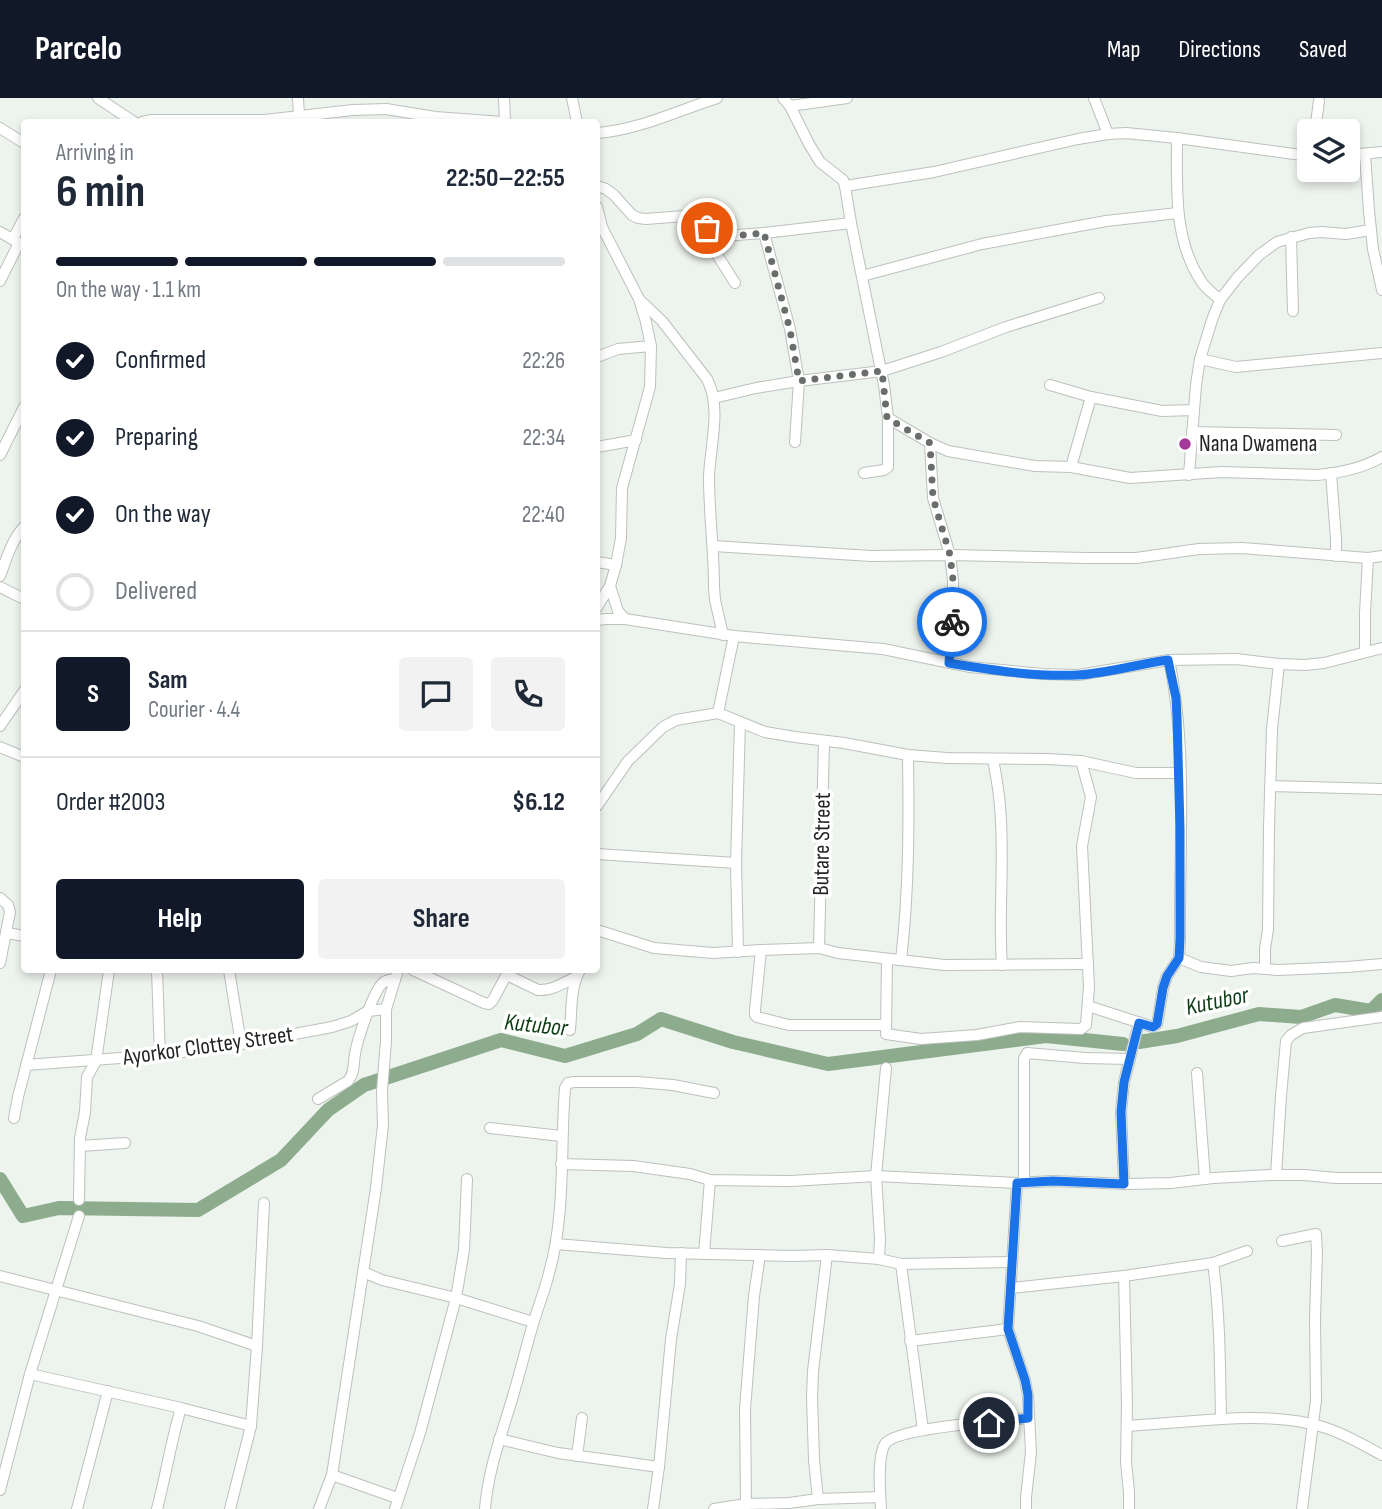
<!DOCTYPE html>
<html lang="en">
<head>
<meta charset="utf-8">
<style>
	body { margin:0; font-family:"Sofia Sans Condensed",sans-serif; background:#f2f2f3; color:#1f2937; height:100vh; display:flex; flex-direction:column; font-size:26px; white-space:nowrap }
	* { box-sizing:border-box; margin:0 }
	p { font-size:23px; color:#747a83 }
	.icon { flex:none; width:38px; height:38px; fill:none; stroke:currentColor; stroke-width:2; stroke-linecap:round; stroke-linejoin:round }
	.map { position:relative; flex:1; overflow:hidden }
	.details { position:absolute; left:21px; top:21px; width:579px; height:854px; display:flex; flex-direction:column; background:#fff; border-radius:7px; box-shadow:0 4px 10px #0003 }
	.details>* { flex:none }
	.controls { position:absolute; left:1297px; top:21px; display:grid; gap:14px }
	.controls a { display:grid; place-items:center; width:63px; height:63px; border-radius:7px; background:#fff; box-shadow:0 4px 10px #0003; font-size:35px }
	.pin { position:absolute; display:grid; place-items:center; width:60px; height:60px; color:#fff; margin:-30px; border:4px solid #fff; border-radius:50%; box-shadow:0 2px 7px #0007 }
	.courier { position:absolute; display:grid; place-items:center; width:70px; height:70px; margin:-35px; border:5px solid #1a73e8; border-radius:50%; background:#fff; color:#222; box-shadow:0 2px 9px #0007 }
	.headline em { font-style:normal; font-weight:700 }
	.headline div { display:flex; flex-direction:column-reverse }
	.headline { display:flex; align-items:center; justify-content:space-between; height:119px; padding:0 35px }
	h1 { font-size:46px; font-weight:700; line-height:52px }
	.bar { display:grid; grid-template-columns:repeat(4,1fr); gap:10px 7px; align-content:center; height:84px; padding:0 35px }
	.bar i { height:9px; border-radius:5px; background:#e0e1e3 }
	.bar .on { background:#111827 }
	.bar p { grid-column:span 4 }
	.line { display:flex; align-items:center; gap:18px; padding:0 35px; border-top:2px solid #e0e1e3 }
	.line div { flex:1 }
	.round { display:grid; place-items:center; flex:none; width:74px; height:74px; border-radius:7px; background:#f2f2f3 }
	ol { padding:0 35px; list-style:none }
	li { display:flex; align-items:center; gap:21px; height:77px }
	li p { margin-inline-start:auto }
	li .icon { padding:7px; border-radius:50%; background:#111827; color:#fff; stroke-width:4 }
	li:last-child { color:#747a83 }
	li i { width:38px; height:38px; border:4px solid #e0e1e3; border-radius:50% }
	.button { display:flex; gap:14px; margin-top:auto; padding:14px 35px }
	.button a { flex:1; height:80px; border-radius:7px; background:#111827; color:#fff; font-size:28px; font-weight:700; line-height:80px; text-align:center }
	.button a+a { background:#f2f2f3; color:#1f2937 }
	header { display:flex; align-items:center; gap:42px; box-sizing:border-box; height:98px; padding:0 35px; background:#111827; color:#fff }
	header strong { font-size:33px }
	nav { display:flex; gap:38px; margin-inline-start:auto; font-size:24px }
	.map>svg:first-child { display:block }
</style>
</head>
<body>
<header>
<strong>Parcelo</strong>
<nav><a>Map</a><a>Directions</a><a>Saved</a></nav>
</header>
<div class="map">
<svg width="1382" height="1411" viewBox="0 0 1382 1411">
	<rect width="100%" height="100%" fill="#edf3ed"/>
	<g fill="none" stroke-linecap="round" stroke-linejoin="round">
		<g stroke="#8dab8d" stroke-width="14">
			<path d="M1139 944 1177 938 1259 916 1301 919 1335 907 1371 913 1382 902"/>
			<path d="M0 1081 23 1118 59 1110 198 1112 281 1062 328 1012 364 987 501 942 565 958 637 936 661 921 733 944 828 966 1046 938 1123 946"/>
		</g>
		<g stroke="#bcc1bc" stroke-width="12">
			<g id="minor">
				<path d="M98 0 134 24"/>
				<path d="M298 0 299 19"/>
				<path d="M504 0 505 24"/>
				<path d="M572 0 577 24"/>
				<path d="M783 0 790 8 809 46 820 64 843 82 845 88 851 125 884 287 888 320V369L884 372 864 375"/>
				<path d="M1094 0 1108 36"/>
				<path d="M790 8 847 0"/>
				<path d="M142 24 152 22H265L353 12 386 11 435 19 503 24"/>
				<path d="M0 30 24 45"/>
				<path d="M1315 33 1319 3"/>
				<path d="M597 35C635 33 680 12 717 0"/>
				<path d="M1177 40C1177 88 1173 141 1201 183 1206 191 1214 196 1220 202"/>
				<path d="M1365 56 1369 113 1373 151 1382 192"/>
				<path d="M1348 57 1382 54"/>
				<path d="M597 88 606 91 614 97 632 117 638 120 646 121 684 118 693 121 715 136 723 138 764 135 851 125"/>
				<path d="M845 88 934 74 1078 41 1108 36 1126 35 1177 40 1309 58"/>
				<path d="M597 109 602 129 639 201 646 224 651 248 650 289 622 390 621 440 616 467 610 488 597 509"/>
				<path d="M0 134 24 148"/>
				<path d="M764 135 790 231 799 283 795 344"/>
				<path d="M715 136 716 155 735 185"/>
				<path d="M1291 139 1293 213"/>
				<path d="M13 141 24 120"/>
				<path d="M862 178 982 146 1106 123 1178 115"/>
				<path d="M0 183 19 145"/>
				<path d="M641 203 662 223 707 281C722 310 710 348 709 379 709 416 714 452 714 489L715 502 723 537"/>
				<path d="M597 259 618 251 651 248"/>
				<path d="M1200 261 1236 269 1382 255"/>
				<path d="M1050 287 1091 299 1162 313 1194 312"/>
				<path d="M714 300 756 290 799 283 882 273 941 254 1006 229 1099 200"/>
				<path d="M888 320 930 345 948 353 1035 368 1071 369 1130 380 1222 374 1317 377C1340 375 1363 370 1382 359"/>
				<path d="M1192 334 1336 337"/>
				<path d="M930 345 933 400 950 457 953 482V514L949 565"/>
				<path d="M597 349 636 342"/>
				<path d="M0 357 24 309"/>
				<path d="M1071 369 1091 299"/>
				<path d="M1331 375 1336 441V458"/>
				<path d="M1189 377 1196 287 1200 261 1212 222 1220 202 1237 180 1259 157 1277 144 1309 135 1321 134 1346 136 1371 132"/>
				<path d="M714 448 871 458 950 457 1087 460H1136L1199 451 1242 450 1368 460 1382 458"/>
				<path d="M597 464 616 467"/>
				<path d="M0 478C6 462 12 441 24 429"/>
				<path d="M610 488 618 513 625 521"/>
				<path d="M0 489 24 501"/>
				<path d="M597 522 606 521H625L734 538 883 551 970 569 1043 576 1078 577 1169 562 1236 561 1279 566 1305 567 1324 565 1382 550"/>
				<path d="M1365 554V515L1368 460"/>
				<path d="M718 615 734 538"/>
				<path d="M0 628 24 593"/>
				<path d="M0 649 24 659"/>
				<path d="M993 661C996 677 999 693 1000 709 1005 762 998 815 1002 867"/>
				<path d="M1270 688 1382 691"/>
				<path d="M597 708 628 663 663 629 676 622 718 615 765 634 795 639 844 645 908 657 947 660 1048 661 1081 663 1136 675H1180"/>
				<path d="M597 756 736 765"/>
				<path d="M0 800 8 807 10 814 0 865"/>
				<path d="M597 832 654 850 713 855 761 852 819 850 838 855 944 867 1088 866"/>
				<path d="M7 835 24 838"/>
				<path d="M819 850 824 643"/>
				<path d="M761 852 755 912V917L757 919 789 927H886"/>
				<path d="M738 854 736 765 740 624"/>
				<path d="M1179 860 1201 869 1231 873 1253 870 1278 872 1347 869 1382 866"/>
				<path d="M901 862C909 793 909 726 908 657"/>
				<path d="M1265 871V850L1268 832 1269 729 1272 631 1279 566"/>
				<path d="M157 872 160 957"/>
				<path d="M229 872 241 946"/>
				<path d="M413 872 484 905 489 906 493 902 509 872"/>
				<path d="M507 877 538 892C552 893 563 885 576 879"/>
				<path d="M1088 908 1153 929 1157 926 1158 921 1163 890 1167 878 1179 860 1180 841C1179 748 1188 653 1169 562"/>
				<path d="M570 932C572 911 570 890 580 872"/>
				<path d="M886 934 887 861"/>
				<path d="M886 936 921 941 977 937 1020 929 1081 931 1086 927 1089 889 1082 748 1091 699 1081 663"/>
				<path d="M26 967 160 957 241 946 332 929 351 923 368 913 386 911"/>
				<path d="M1197 975 1205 1081"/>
				<path d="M318 1001 348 983C355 975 353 966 355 956 357 943 374 890 384 884 387 882 391 882 395 881"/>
				<path d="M14 1020 18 999 51 872"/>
				<path d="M490 1030 561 1038"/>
				<path d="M80 1048 125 1045"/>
				<path d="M561 1066 633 1068 690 1076 710 1082 791 1083 876 1078 1017 1085 1053 1083 1129 1086 1171 1085 1213 1080 1270 1077H1304L1336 1080H1382"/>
				<path d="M1276 1077 1281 998 1286 943 1291 937 1303 930 1382 919"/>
				<path d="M1024 1084V961L1027 955 1085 960 1130 961"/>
				<path d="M1017 1085 1008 1231 1025 1282 1028 1298 1031 1354 1026 1399V1411"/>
				<path d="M1124 1086 1121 1014 1124 984 1139 924"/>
				<path d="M79 1102 80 1040 85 1014 87 979 96 963 109 872"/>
				<path d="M1282 1143 1316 1136 1317 1155 1315 1221 1316 1302 1302 1411"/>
				<path d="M556 1146 666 1155 792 1158 827 1157 879 1161 901 1166 1012 1164"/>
				<path d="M704 1156 710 1082"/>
				<path d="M879 1161 880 1141 876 1078 886 970"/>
				<path d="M901 1166 923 1332"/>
				<path d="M363 1174 382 1182 456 1200 533 1224"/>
				<path d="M0 1178 198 1228 257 1248"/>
				<path d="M1124 1178 1127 1306 1126 1364 1129 1394V1411"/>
				<path d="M1011 1190 1124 1178 1213 1165 1247 1153"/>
				<path d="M910 1243 1008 1231"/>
				<path d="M30 1276 181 1310 251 1328"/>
				<path d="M1221 1321C1253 1319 1292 1319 1323 1329 1344 1335 1363 1347 1382 1357"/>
				<path d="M1127 1328 1221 1321C1220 1269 1220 1216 1213 1165"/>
				<path d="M499 1341 558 1355 659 1369"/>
				<path d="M577 1358 582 1320"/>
				<path d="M332 1377 397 1400"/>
				<path d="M0 1392 30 1276 79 1118"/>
				<path d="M818 1401 814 1362 812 1299 813 1273 827 1157"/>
				<path d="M746 1406 745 1311 754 1198 760 1157"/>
				<path d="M77 1411 108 1293"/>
				<path d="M157 1411C166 1377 171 1343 181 1310"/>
				<path d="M230 1411 251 1328 257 1248 264 1105"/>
				<path d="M319 1411 332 1377 376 1090 383 1027 382 993 386 943V911L398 872"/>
				<path d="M395 1411 420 1335 456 1200 464 1152 467 1081"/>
				<path d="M485 1411C488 1372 502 1335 513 1298 520 1274 526 1250 533 1226 538 1209 545 1192 549 1175 566 1115 560 1052 565 990L568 985 574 984H637L673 987 714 995"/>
				<path d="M653 1411 659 1369 671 1241 680 1186 681 1155"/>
				<path d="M714 1411 746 1406 789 1405 818 1401 880 1399"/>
				<path d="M881 1411C880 1396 877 1359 885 1346 896 1329 1004 1323 1028 1320"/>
			</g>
		</g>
		<use href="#minor" stroke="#fff" stroke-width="10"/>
	</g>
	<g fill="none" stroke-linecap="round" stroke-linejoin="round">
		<path stroke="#6a6e6a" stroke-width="7" stroke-dasharray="0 12.6" d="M707 130C723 142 745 136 764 135L790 232 799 283 882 273 887 320 930 345 933 400 950 457 953 482 952 524"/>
		<path stroke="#1a73e8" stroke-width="9" d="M952 524 949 565C991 572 1035 579 1078 577 1108 575 1138 566 1168 562L1176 600 1177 619 1180 731V841L1179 860 1167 878 1163 890 1157 926 1153 929 1139 925 1124 984 1121 1014 1124 1086 1053 1083 1017 1085 1008 1231 1025 1282 1028 1297V1320L989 1325"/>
	</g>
	<circle fill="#a53999" stroke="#fefffe" stroke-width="2.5" cx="1185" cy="346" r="7"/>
	<g text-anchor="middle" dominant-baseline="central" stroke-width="7" stroke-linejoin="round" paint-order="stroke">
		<g font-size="23" fill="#242624" stroke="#fefffe" text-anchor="start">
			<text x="1199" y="346">Nana Dwamena</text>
		</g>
		<g font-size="23" fill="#242624" stroke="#fefffe">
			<text transform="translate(822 746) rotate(-89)">Butare Street</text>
			<text transform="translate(208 948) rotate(-8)">Ayorkor Clottey Street</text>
		</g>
		<g font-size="24" font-style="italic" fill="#0e3d15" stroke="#fefffe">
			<text transform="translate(1217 903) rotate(-12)">Kutubor</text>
			<text transform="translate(536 927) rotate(6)">Kutubor</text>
		</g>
	</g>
</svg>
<div class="controls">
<a><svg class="icon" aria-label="layers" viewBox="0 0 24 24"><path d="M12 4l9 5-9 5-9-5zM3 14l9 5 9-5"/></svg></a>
</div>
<div class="pin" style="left:707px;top:130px;background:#ea580c"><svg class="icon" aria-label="bag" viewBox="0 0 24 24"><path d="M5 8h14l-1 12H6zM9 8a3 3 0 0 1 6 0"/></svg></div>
<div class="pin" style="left:989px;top:1325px;background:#1f2937"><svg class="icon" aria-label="home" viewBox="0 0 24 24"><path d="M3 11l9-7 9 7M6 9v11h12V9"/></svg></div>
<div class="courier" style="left:952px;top:524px"><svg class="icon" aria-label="bike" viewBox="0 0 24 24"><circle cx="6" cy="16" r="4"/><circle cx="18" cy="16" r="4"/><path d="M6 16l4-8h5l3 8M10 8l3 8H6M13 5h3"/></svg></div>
<section class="details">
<div class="headline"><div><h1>6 min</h1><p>Arriving in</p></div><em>22:50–22:55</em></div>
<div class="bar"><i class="on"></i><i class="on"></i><i class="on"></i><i></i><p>On the way · 1.1 km</p></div>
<ol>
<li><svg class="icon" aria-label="check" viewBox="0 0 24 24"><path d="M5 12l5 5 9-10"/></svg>Confirmed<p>22:26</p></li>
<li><svg class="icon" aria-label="check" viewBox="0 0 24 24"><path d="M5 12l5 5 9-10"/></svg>Preparing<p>22:34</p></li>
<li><svg class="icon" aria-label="check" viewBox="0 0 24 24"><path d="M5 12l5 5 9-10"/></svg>On the way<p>22:40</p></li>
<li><i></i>Delivered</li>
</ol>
<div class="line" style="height:126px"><b class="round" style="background:#111827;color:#fff">S</b><div><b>Sam</b><p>Courier · 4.4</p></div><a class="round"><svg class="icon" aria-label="chat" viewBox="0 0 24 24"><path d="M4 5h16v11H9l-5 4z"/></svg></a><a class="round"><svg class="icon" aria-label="phone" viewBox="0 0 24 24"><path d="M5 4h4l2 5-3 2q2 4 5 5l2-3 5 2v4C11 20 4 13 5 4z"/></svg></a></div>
<div class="line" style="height:91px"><div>Order #2003</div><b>$6.12</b></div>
<div class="button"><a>Help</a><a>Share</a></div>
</section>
</div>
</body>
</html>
